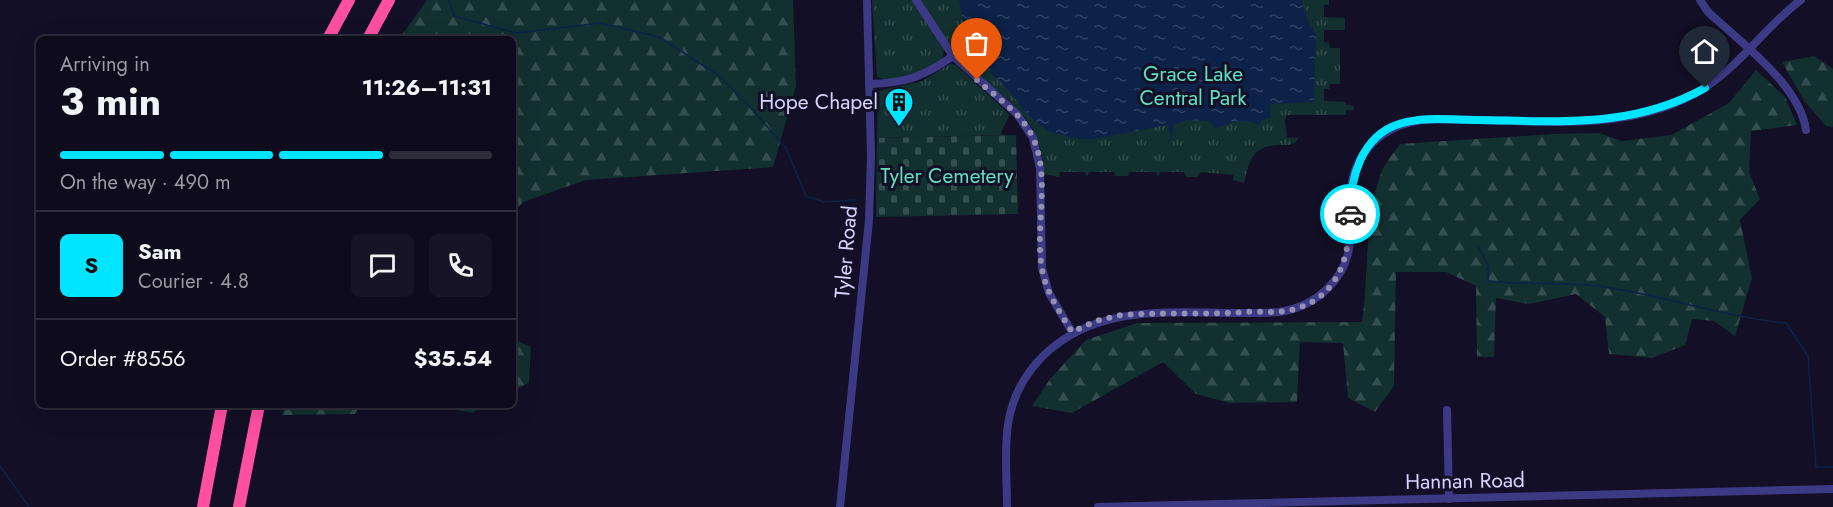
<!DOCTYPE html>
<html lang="en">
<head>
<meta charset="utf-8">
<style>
	body { margin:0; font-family:Jost,sans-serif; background:#171425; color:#f1f3f6; height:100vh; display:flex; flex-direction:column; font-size:22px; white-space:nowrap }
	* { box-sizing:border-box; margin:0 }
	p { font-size:20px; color:#9b9ba3 }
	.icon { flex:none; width:33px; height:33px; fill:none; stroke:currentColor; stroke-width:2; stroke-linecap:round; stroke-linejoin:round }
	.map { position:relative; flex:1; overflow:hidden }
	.side { position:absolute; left:36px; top:36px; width:480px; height:372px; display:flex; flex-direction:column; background:#0e0b1c; border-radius:9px; box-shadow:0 6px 24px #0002,0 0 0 2px #2e2b3b }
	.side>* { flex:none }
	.pin { position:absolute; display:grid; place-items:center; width:51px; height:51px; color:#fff; margin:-62px -26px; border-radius:50% 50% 50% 0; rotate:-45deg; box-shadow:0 0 6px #0007 }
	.pin .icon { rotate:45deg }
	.courier { position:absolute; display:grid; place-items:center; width:60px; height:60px; margin:-30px; border:4px solid #00e5ff; border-radius:50%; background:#fff; color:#222; box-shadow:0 2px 8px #0007 }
	.headline em { font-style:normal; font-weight:700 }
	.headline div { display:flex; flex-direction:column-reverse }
	.headline { display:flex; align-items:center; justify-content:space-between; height:102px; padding:0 24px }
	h1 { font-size:39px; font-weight:700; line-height:45px }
	.bar { display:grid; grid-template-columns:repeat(4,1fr); gap:9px 6px; align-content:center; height:72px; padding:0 24px }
	.bar i { height:8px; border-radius:4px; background:#2e2b3b }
	.bar .active { background:#00e5ff }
	.bar p { grid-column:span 4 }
	.line { display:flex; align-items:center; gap:15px; padding:0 24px; border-top:2px solid #2e2b3b }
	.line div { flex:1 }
	.round { display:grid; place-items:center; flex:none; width:63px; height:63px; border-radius:9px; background:#171425 }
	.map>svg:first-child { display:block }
</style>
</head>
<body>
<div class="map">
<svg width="1833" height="507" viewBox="0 0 1833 507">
	<defs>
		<pattern id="grass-tufts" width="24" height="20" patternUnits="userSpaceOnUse" patternTransform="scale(1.5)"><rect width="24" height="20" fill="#12302f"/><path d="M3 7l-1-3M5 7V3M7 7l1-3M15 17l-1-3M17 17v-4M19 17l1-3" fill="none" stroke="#344d4e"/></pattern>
		<pattern id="forest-firs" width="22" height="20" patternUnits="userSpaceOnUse" patternTransform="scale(1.5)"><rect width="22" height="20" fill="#12302f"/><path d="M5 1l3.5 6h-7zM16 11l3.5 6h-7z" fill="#344d4e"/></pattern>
		<pattern id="cemetery-stones" width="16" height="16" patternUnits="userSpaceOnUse" patternTransform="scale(1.5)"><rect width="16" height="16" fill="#12302f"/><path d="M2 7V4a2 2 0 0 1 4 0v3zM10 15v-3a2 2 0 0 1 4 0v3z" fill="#344d4e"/></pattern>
		<pattern id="water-ripples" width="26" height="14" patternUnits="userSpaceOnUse" patternTransform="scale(1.5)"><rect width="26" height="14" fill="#0c2248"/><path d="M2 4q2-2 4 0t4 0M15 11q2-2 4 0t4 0" fill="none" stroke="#2f4163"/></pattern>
	</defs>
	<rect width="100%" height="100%" fill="#130f26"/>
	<g fill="url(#grass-tufts)">
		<path d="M872 0H912L944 49 943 58C925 70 900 87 877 77Z"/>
		<path d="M920 0H1329V5H1324V17L1345 18V30H1324V42L1329 43 1330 48H1340V84H1330L1329 89H1324V101L1345 102 1346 105 1354 106V110H1346V115H1287L1285 121 1287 137 1298 138 1296 142C1290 146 1285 145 1278 145 1252 146 1249 162 1244 183L1233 180V175L1201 172 1198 177H1186L1184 172H1160L1158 177 1156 172H1129L1128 176H1115L1114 172H1089L1087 177 1085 172H1060L1059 177 1044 174C1041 107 996 98 957 54 942 38 932 18 920 0Z"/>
		<path d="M950 64 956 65 1009 114C1008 123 1001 127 1001 135L877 138 878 91 922 81Z"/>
	</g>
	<g fill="url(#forest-firs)">
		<path d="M427 0H793L796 86 773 167 586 180 523 202 513 214V39H399Z"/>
		<path d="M1814 56 1833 69V127L1826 126 1804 101 1782 62Z"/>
		<path d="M1756 70 1785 97 1797 125 1751 131 1749 172 1760 199 1740 220 1752 278 1735 336 1714 321 1692 319 1685 345 1652 358 1609 354 1605 317 1576 294 1529 304 1496 298 1494 357H1477L1476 286 1446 272H1396L1394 386 1375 412 1348 398 1343 343 1300 342 1297 402 1229 403 1196 394 1163 362 1072 413 1032 406 1050 379 1086 340 1137 323 1362 322C1369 274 1364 222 1380 176 1383 165 1393 154 1400 144L1554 134 1599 133 1622 141 1671 135 1729 103Z"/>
		<path d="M513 339 531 347 529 383 513 391Z"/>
		<path d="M285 405H361L355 414 282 415Z"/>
		<path d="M432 405H487L472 413Z"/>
	</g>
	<path fill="url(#cemetery-stones)" d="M1016 135 1018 214 876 217 877 138Z"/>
	<path fill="url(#water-ripples)" d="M959 0H1302L1307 19 1316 35 1314 102 1271 104 1270 118 1261 120V125C1245 119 1230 121 1217 129L1208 121 1187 120 1174 125 1172 140 1167 125 1094 139H1077L1047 131 1029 116 1004 85 985 67 965 32Z"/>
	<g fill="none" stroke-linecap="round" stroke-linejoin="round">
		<g stroke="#0c2248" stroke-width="1.5">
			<path d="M449 0 454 16 516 33 600 23 659 37 718 75 748 105 786 148 806 196 824 202 856 200"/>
			<path d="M1478 246 1488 265V281C1525 286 1561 281 1597 286 1661 294 1722 317 1786 323L1808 356 1816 467H1833"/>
			<path d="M0 466 29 507"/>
		</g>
		<g stroke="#3d3a85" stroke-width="8">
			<path d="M916 0 953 56 1017 114 1033 138 1040 168 1042 268 1049 293 1072 332"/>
			<path d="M1700 0 1708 12C1740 42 1800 85 1806 130"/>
			<path d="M869 84C906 83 923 77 953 56"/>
			<path d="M1447 410 1449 499"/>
			<path d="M840 507 869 220 871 155 867 0"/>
			<path d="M1007 507C1007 480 1004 451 1008 424 1012 398 1024 375 1043 356 1106 294 1198 318 1279 312 1315 307 1346 280 1350 243 1352 225 1348 206 1351 188 1355 150 1385 125 1422 120 1512 115 1628 141 1707 86 1743 62 1767 25 1801 0"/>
			<path d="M1098 507 1833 489"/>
		</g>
		<g stroke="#ff4fa3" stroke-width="12">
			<path d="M328 39 349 0"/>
			<path d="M368 39 389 0"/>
			<path d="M203 507 222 405"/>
			<path d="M239 507 259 405"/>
		</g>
	</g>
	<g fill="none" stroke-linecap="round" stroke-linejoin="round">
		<path stroke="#948fb3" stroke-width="6" stroke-dasharray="0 10.8" d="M977 80C995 96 1018 111 1030 132 1053 173 1034 225 1042 269 1046 293 1060 312 1072 332L1096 321 1121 315C1162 312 1204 315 1245 312 1258 311 1272 313 1286 311 1337 302 1350 259 1350 214"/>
		<path stroke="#00e5ff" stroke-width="8" d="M1350 214C1350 179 1361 136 1399 124 1424 116 1452 120 1477 120 1559 121 1631 129 1705 88"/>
	</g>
	<defs>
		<g id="building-pin" transform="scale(1.5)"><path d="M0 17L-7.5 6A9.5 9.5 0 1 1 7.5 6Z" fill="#00e5ff" stroke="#130f26"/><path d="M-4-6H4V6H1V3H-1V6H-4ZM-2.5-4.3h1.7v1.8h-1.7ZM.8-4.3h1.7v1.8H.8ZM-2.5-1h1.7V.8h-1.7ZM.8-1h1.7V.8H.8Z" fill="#111"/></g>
	</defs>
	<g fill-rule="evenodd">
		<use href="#building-pin" x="899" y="102"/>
	</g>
	<g text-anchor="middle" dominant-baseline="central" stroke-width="6" stroke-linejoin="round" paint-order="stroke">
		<g font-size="21" fill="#5fe0c0" stroke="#130f26">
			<text x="1193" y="74">Grace Lake<tspan x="1193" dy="24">Central Park</tspan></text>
			<text x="947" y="176">Tyler Cemetery</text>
		</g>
		<g font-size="21" fill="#d9d4ff" stroke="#130f26" text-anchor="end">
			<text x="878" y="102">Hope Chapel</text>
		</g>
		<g font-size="21" fill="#d9d4ff" stroke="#130f26">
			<text transform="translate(846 252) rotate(-85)">Tyler Road</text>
			<text transform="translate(1465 481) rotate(-1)">Hannan Road</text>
		</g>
	</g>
</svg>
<div class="pin" style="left:977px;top:80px;background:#ea580c"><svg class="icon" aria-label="bag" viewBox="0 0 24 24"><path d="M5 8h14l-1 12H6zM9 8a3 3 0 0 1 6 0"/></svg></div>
<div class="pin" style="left:1705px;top:88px;background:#1f2937"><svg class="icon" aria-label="home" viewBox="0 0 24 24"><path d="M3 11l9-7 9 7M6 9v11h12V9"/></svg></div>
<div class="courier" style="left:1350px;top:214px"><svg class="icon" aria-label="car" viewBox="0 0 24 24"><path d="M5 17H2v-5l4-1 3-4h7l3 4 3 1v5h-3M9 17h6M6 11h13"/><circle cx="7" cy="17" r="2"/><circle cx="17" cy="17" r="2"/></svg></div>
<section class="side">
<div class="headline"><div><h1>3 min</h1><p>Arriving in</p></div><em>11:26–11:31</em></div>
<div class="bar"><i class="active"></i><i class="active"></i><i class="active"></i><i></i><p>On the way · 490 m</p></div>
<div class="line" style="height:108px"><b class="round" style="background:#00e5ff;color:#111">S</b><div><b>Sam</b><p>Courier · 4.8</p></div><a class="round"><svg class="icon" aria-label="chat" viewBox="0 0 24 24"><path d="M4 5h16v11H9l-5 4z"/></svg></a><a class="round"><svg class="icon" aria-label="phone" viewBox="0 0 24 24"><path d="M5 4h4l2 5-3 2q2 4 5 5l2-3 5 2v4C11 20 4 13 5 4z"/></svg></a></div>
<div class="line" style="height:78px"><div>Order #8556</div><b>$35.54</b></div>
</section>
</div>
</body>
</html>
